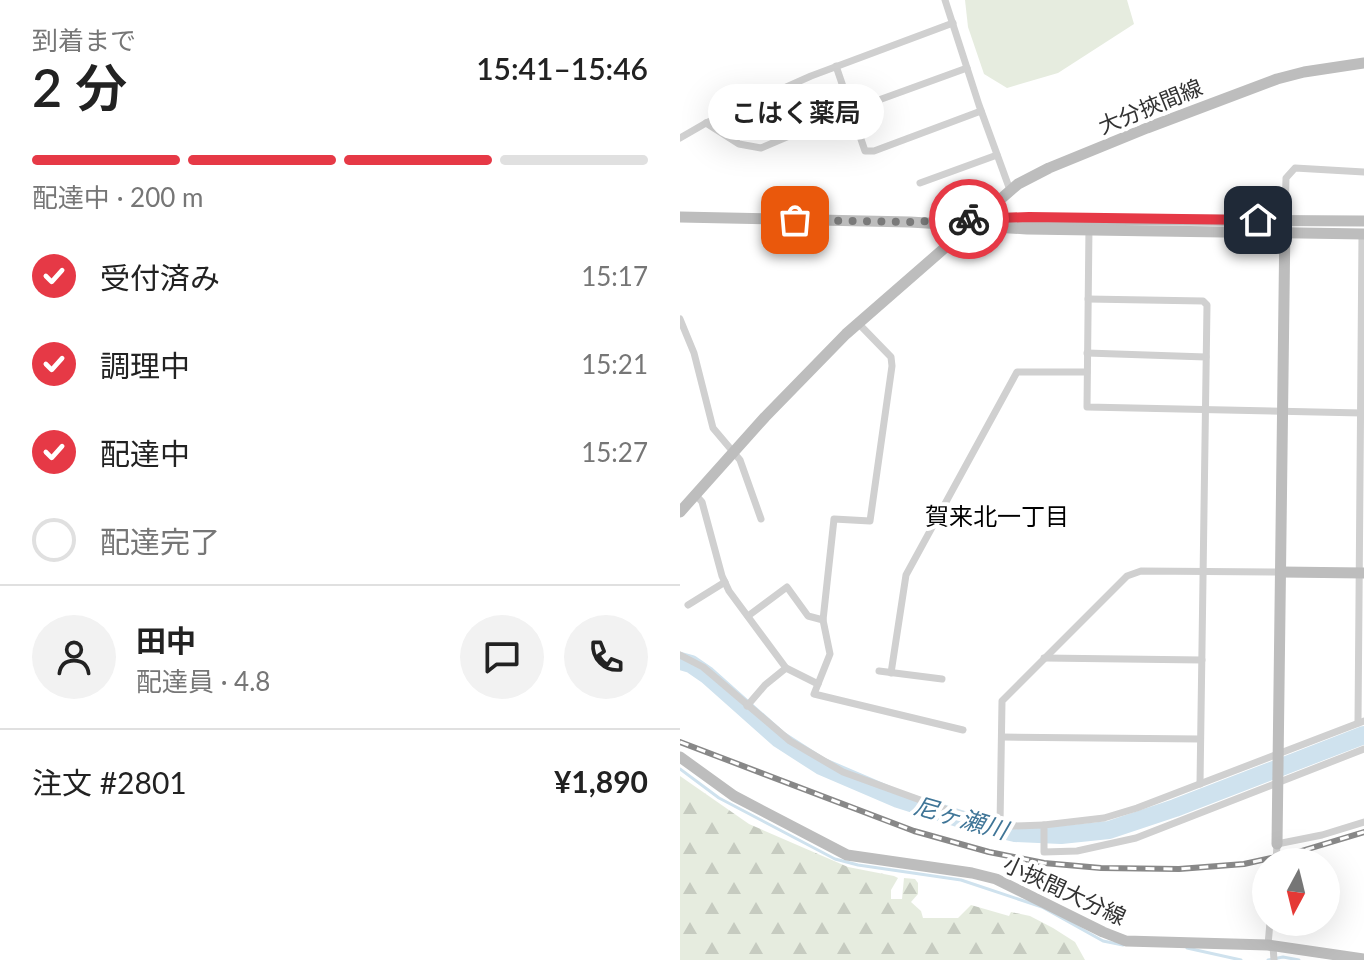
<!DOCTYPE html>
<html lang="ja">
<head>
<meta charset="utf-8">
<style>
	body { margin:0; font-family:Lato,"Noto Sans JP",sans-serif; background:#f2f2f2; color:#222; height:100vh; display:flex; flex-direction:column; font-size:30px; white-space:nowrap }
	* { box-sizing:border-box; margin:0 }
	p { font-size:26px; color:#767676 }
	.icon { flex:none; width:44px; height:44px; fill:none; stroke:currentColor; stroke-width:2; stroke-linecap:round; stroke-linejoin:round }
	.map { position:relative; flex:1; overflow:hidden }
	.sheet { display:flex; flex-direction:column; background:#fff; width:680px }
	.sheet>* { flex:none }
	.needle { width:52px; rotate:187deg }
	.fabs { position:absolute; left:572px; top:848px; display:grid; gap:16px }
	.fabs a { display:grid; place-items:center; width:88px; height:88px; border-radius:50%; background:#fff; box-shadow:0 8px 32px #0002; font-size:40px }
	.pin { position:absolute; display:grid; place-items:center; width:68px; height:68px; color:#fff; margin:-34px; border-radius:16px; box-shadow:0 4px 12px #0006 }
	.courier { position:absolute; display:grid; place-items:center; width:80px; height:80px; margin:-40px; border:6px solid #e63946; border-radius:50%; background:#fff; color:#222; box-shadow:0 2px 10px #0007 }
	.bubble { position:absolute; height:56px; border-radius:28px; background:#fff; box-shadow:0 8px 32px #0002; font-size:26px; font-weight:600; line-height:56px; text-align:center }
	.overview em { font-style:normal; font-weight:600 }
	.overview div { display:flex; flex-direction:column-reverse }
	.overview { display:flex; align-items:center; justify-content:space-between; height:136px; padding:0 32px }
	h1 { font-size:52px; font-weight:600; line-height:60px }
	.bar { display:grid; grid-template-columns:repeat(4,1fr); gap:12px 8px; align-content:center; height:96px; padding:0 32px }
	.bar i { height:10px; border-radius:6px; background:#e0e0e0 }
	.bar .selected { background:#e63946 }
	.bar p { grid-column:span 4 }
	.line { display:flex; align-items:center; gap:20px; padding:0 32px; border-top:2px solid #e0e0e0 }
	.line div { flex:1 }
	.round { display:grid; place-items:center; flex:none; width:84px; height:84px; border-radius:42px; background:#f2f2f2 }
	ol { padding:0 32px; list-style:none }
	li { display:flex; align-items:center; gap:24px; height:88px }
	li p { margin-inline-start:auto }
	li .icon { padding:8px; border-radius:50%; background:#e63946; color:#fff; stroke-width:4 }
	li:last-child { color:#767676 }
	li i { width:44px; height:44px; border:4px solid #e0e0e0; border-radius:50% }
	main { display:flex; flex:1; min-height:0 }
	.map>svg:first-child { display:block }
</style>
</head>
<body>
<main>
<section class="sheet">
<div class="overview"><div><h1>2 分</h1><p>到着まで</p></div><em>15:41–15:46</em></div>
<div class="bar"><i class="selected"></i><i class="selected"></i><i class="selected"></i><i></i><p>配達中 · 200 m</p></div>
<ol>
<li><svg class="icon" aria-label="check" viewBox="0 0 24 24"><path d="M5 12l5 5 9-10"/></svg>受付済み<p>15:17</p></li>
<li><svg class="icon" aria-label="check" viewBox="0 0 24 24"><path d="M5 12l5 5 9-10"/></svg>調理中<p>15:21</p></li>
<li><svg class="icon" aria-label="check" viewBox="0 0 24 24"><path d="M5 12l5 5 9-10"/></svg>配達中<p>15:27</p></li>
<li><i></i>配達完了</li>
</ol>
<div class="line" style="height:144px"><a class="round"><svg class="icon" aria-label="person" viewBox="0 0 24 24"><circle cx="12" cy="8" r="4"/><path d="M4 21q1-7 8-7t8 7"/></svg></a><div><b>田中</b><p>配達員 · 4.8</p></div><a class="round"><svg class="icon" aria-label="chat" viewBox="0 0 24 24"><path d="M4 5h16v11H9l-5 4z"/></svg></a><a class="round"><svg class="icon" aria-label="phone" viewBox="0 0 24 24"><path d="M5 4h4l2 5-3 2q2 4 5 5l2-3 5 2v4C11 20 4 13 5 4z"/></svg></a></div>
<div class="line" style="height:104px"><div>注文 #2801</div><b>¥1,890</b></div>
</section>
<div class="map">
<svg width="684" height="960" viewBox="0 0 684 960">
	<defs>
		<pattern id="forest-firs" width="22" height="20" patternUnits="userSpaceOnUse" patternTransform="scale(2)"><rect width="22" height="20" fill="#e6ecdf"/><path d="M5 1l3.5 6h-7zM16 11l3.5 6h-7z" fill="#c6cbc0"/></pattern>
	</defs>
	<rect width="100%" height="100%" fill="#fff"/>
	<path fill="url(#forest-firs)" d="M0 776 69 824 168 867 214 876 218 878 211 890V899H222L224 878 235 879 238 883V894L231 902 241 911 243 918H278L291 905 329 916 331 912 350 916 373 928 395 942 405 960H0Z"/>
	<path fill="#e6ecdf" d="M285 0H447L454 24 378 73 327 88 304 74 288 27Z"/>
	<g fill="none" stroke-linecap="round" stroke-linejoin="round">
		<g stroke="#cfe2ee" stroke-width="3">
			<path d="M0 769 39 798 155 859 178 865 281 880 362 907 423 941 443 945"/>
			<path d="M507 948 561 960"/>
			<path d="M588 960 603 957 619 960"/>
		</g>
		<path stroke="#cfe2ee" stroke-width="18" d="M0 661 11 664 27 675 99 739 141 766 218 799 290 822 335 833 381 835 429 830 495 808 684 735"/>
		<g stroke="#d0d0d0" stroke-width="7">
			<path d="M265 0 299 105 330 190"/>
			<path d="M156 66 185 151H194L301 111"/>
			<path d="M26 123 59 144 81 148 163 113 287 68"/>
			<path d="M0 138 26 123 131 76 273 23"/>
			<path d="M240 183 317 155"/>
			<path d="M605 220 606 178 615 168 684 172"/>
			<path d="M409 227 407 407 682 413"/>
			<path d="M408 299 523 301 527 305 520 784"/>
			<path d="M0 319 14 353 33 428 60 460 81 519"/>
			<path d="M178 323 211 357 212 366 190 521 154 519 143 620 150 654 134 694 283 730"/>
			<path d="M407 353 526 357"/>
			<path d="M15 494 22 502 42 576 49 591 106 668 138 684"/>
			<path d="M8 605 45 582"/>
			<path d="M68 616 107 587 128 616 143 620"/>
			<path d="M0 655 23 667 110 741 163 772 298 821 333 826 364 825"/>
			<path d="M364 658 522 660"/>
			<path d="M199 671 262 679"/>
			<path d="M211 673 226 575 337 372H407"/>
			<path d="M67 706 85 685 106 668"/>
			<path d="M684 721 457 808 424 818 364 825V852L397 851 456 838 684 749"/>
			<path d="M678 723 682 234"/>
			<path d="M322 737 520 739"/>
			<path d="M320 825 322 701 447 576 461 571 601 572"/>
			<path d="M596 862 597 844 642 835 684 822"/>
			<path d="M588 945 590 922"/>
			<path d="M593 946 594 960"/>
		</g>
		<g stroke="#bdbdbd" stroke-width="11">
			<path d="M0 217 230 222 347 229 684 234"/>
			<path d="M298 219 684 221"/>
			<path d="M0 512 85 417 166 334 338 184 369 168 467 128 597 79 624 72 684 63"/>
			<path d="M601 572 684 573"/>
			<path d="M0 757 54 796 167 855 292 873 316 879 423 932 446 941 588 945 684 959"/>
			<path d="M597 844 605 220"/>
		</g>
		<g stroke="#888" stroke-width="6">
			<path id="rail" d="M0 742 234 831 309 852 364 863 421 868 499 869 564 864 618 852 684 832"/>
		</g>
		<use href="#rail" stroke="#fff" stroke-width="3" stroke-dasharray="9" stroke-linecap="butt"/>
	</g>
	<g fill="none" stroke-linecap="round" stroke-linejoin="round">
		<path stroke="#7a7a7a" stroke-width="8" stroke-dasharray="0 14.4" d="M115 220 230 222 289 219"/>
		<path stroke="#e63946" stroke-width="10" d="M289 219 349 217 578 220"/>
	</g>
	<g text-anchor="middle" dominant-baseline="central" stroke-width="8" stroke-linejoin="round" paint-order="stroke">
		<g font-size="22" fill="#333" stroke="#fff">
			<text transform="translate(470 106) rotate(-22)">大分挾間線</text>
			<text transform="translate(385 890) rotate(25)">小挾間大分線</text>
		</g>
		<g font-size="24" fill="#000" stroke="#fff">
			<text x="317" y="515">賀来北一丁目</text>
		</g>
		<g font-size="24" font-style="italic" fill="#3f7597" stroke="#fff">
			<text transform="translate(281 817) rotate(16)">尼ヶ瀬川</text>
		</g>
	</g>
</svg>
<div class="fabs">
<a><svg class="needle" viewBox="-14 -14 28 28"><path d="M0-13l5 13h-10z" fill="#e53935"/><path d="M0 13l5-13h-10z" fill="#767676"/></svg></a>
</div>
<div class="pin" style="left:115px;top:220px;background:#ea580c"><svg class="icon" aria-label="bag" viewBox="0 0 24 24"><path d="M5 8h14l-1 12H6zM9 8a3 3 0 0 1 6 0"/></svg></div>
<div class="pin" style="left:578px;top:220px;background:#1f2937"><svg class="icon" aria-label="home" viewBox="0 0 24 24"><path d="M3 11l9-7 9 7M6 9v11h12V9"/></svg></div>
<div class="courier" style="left:289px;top:219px"><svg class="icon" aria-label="bike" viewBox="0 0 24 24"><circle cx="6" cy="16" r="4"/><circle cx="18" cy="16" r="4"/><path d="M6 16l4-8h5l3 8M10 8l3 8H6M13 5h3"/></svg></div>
<div class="bubble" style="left:28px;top:84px;width:176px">こはく薬局</div>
</div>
</main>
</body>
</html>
